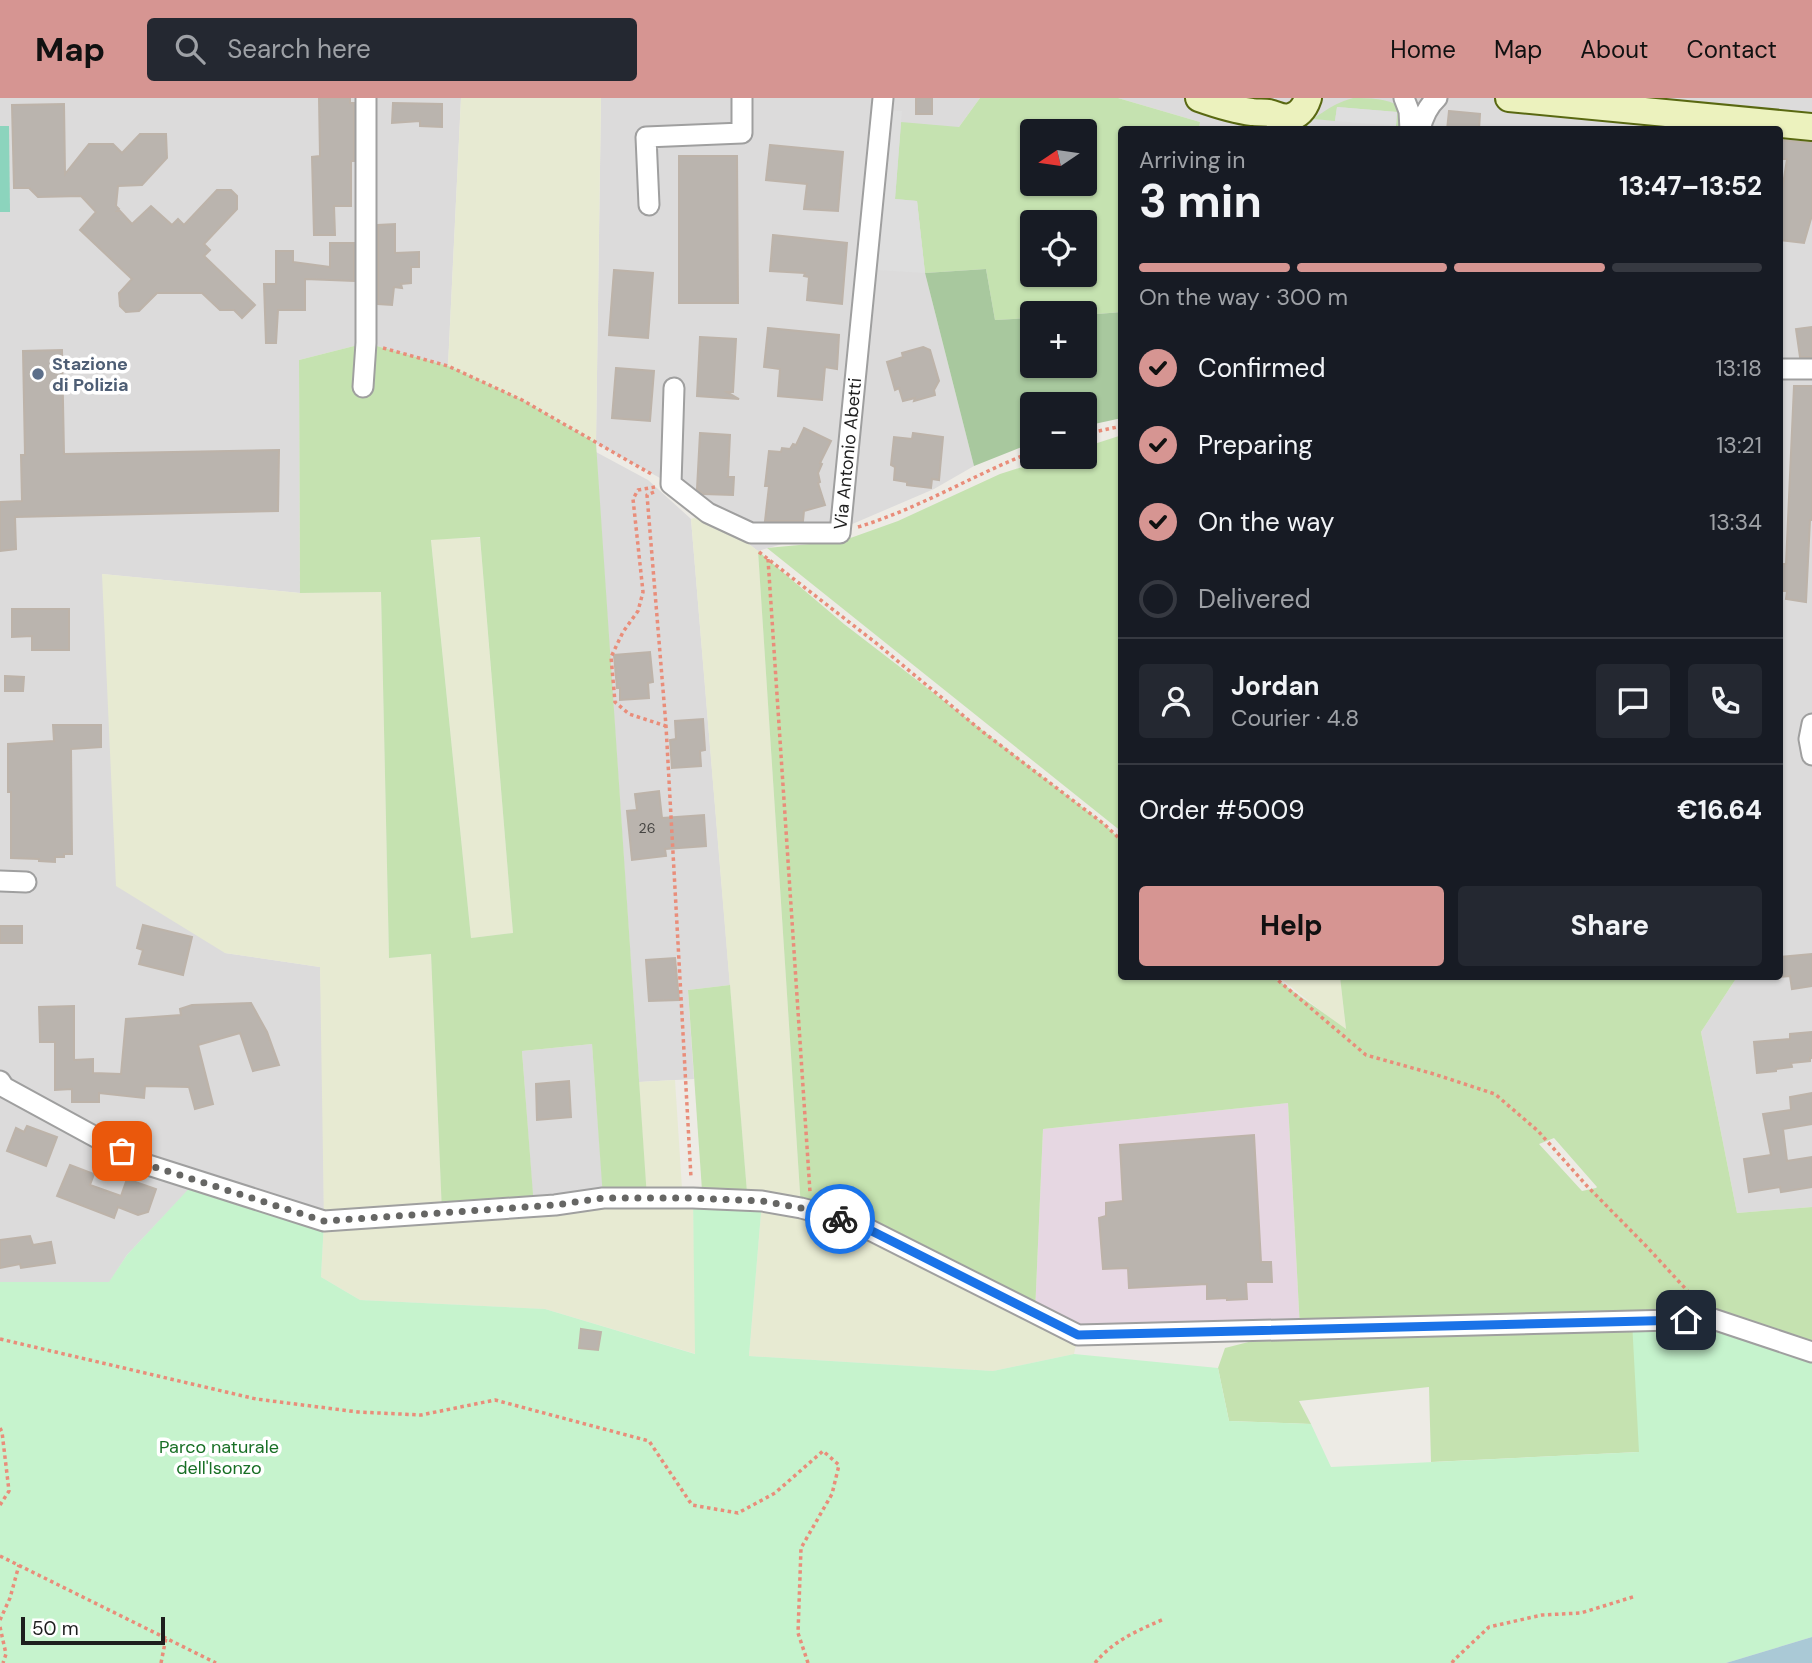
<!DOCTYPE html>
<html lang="en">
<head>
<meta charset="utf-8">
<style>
	body { margin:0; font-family:"DM Sans",sans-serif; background:#242831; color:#f1f3f6; height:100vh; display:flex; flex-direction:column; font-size:26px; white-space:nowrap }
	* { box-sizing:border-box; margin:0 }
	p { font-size:23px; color:#9ea1a6 }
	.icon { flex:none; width:38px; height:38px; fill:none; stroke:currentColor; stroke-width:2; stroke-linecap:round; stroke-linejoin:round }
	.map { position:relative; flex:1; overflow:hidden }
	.drawer { position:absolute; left:1118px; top:28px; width:665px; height:854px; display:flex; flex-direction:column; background:#171b24; border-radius:7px; box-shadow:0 2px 5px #0004 }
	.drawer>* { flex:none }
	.needle { width:46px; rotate:257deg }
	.tools { position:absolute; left:1020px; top:21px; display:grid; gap:14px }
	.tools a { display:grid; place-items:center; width:77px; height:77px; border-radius:7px; background:#171b24; box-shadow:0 2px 5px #0004; font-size:35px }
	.scale { position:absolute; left:21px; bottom:18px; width:144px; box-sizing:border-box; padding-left:7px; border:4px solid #1e1e1e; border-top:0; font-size:19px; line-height:24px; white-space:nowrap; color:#1e1e1e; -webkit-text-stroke:5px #fff; paint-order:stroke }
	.pin { position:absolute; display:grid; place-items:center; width:60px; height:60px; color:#fff; margin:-30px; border-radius:14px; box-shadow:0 4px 10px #0006 }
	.courier { position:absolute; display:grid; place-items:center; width:70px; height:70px; margin:-35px; border:5px solid #1a73e8; border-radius:50%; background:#fff; color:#222; box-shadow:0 2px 9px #0007 }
	.overview em { font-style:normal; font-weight:700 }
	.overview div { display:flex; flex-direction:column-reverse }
	.overview { display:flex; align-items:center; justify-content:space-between; height:119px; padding:0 21px }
	h1 { font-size:46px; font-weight:700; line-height:52px }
	.bar { display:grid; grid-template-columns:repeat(4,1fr); gap:10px 7px; align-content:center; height:84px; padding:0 21px }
	.bar i { height:9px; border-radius:5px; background:#363941 }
	.bar .current { background:#d69592 }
	.bar p { grid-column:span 4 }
	.line { display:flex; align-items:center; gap:18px; padding:0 21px; border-top:2px solid #363941 }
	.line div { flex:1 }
	.round { display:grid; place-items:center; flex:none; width:74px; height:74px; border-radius:7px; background:#242831 }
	ol { padding:0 21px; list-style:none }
	li { display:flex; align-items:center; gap:21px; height:77px }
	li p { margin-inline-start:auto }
	li .icon { padding:7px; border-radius:50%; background:#d69592; color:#111; stroke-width:4 }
	li:last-child { color:#9ea1a6 }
	li i { width:38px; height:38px; border:4px solid #363941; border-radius:50% }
	.primary-button { display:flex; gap:14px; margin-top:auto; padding:14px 21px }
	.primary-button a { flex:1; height:80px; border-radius:7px; background:#d69592; color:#111; font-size:28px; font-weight:700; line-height:80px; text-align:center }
	.primary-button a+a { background:#242831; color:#f1f3f6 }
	header { display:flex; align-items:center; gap:42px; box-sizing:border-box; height:98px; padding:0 35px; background:#d69592; color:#111 }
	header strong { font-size:33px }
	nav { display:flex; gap:38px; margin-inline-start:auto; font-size:24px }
	.search { width:490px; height:63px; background:#242831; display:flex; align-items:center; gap:18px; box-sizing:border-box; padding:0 24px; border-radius:7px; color:#9ea1a6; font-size:26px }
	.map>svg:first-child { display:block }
</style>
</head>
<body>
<header>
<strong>Map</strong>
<div class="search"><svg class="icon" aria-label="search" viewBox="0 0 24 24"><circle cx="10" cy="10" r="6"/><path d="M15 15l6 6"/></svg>Search here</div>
<nav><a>Home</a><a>Map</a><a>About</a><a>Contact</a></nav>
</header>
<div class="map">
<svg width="1812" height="1565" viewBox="0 0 1812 1565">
	<rect width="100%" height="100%" fill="#edebe5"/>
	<g fill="#dcdbdb">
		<path d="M0 0H461L448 268 366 245 299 262 300 495 102 476 225 855 320 869 323 950 324 1123 197 1083 127 1157 109 1185 0 1184Z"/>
		<path d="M601 0H980L959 29 917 103 925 175 974 368 934 391 850 427 758 453 671 386 596 345Z"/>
		<path d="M1118 0H1812V1109L1737 1115 1701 934 1737 879 1780 878V32H1199L1200 24Z"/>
		<path d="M596 354 648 382 691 421 730 887 688 892 694 981 639 984Z"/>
		<path d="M592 946 603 1091 533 1101 522 953Z"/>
	</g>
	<path fill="#e6d7e2" d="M1288 1005 1300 1231 1078 1237 1035 1215 1043 1031Z"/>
	<g fill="#e7ead2">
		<path d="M461 0H601L596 345 522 302 448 268Z"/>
		<path d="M708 415 758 453 801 1110 1078 1237 1074 1256 993 1273 749 1258 762 1103 747 1094 691 421Z"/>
		<path d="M480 440 513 835 471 840 431 441Z"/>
		<path d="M102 476 300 495 381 494 389 860 431 856 442 1114 693 1100 696 1256 545 1211 360 1202 321 1179 324 1123 320 869 225 855 116 788Z"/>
		<path d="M1279 879H1340L1346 932 1332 922Z"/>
		<path d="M675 982 682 1091H646L639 984Z"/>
	</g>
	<g fill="#c5e2b0" fill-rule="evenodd">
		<path d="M980 0H1118L1200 24 1199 31 1122 32V214L1085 217V215H1032V220L995 222 986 171 925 175 917 103 895 101 901 24 959 29ZM1032 33H1085V86H1032ZM1032 124H1085V177H1032Z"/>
		<path d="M1353 0C1370 0 1387 0 1400 9V28H1396L1397 14 1337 9 1335 23 1314 21 1308 27V31L1293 32C1316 22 1327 7 1353 0Z"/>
		<path d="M366 245 448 268 522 302 596 345 647 1100H603L592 946 522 953 534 1109 442 1115 431 856 389 860 381 494 300 495 299 262ZM480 439 513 835 471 840 431 442Z"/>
		<path d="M1122 337V734L767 450 842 443 898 423 1000 376 1054 359H1085V349Z"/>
		<path d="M758 453 844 526 1104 726 1122 743V878L1273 879 1346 931 1340 879H1737L1701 934 1737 1115 1812 1109V1254L1639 1354 1431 1364 1429 1289 1299 1303 1311 1326 1229 1323 1218 1270 1225 1250 1300 1231 1288 1005 1043 1031 1035 1215 801 1110ZM1554 1040 1597 1089 1596 1090 1582 1093 1539 1046Z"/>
		<path d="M730 887 747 1094 702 1092 688 892Z"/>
	</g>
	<path fill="#a8c89e" d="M986 171 995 222 1032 220V268H1085V217L1122 214V320L1085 328V306H1032V345L974 368 925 175Z"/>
	<path fill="#c6f3cd" d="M197 1082 324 1123 321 1179 360 1202 545 1211 695 1256 693 1100 762 1103 749 1258 993 1273 1074 1256 1218 1270 1229 1323 1311 1326 1331 1369 1639 1354 1632 1223 1713 1221 1812 1254V1539L1726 1565H0V1184H109L127 1157Z"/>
	<path fill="#8cd4bd" d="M0 28H9L10 114H0Z"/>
	<g fill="#dedede">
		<path d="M1337 9 1397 14 1396 28 1335 23Z"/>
		<path d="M887 12 902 13 895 101 917 103 925 175 877 172Z"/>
	</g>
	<path fill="#aac9d6" d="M1812 1539V1565H1726Z"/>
	<g fill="#bab4ae" stroke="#bdb3a9" stroke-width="2">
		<path d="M319 0H350V5H354V63H351V108H334L335 137H314L312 59 320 58Z"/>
		<rect x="916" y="0" width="16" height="16"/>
		<path d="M393 5 442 6V29L420 28V23L392 25Z"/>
		<path d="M64 6 65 76 89 46H113L122 55 140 36H166L167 60 142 87 118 88 116 108 119 111 117 113H120L132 126 151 108 172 127 178 121 184 127 217 92H231L237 98V111L204 146 210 152 204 158 255 207 242 220 234 212H220L202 195H157L139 213 126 214 120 208 119 195 132 181 80 132 96 114 81 98 38 99 29 90H14L12 7Z"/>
		<path d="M1449 13 1480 16 1479 32H1447Z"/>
		<path d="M1780 42 1812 45V117L1804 145 1780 142V106L1787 61H1780Z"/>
		<path d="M770 47 843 54 838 113 804 111 807 86 766 82Z"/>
		<path d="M679 58H737L738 205H679Z"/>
		<path d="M395 126V155L419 154V169H411V185L401 186 402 190 394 189 392 207 378 206V127Z"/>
		<path d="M773 137 847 145 842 206 807 202 809 179 804 178 805 175 770 173Z"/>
		<path d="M330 145H354V183L305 181V212H278L276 245H266L264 186H276V153H293V164L330 169Z"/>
		<path d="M614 172 653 175 648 240 609 237Z"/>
		<path d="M1812 229V259H1800L1796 231Z"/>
		<path d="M768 230 839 237 837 271 825 269 822 302 778 298 780 271 764 269Z"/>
		<path d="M700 239 736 241 733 294H727L739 301 697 298Z"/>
		<path d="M923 249 930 252 939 283 934 292 935 297 914 303 915 300 903 303 899 290 895 292 887 264 903 259 902 255Z"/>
		<path d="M62 252 64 356 279 352 278 413 15 419 16 451 0 453V404L22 403 21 357H25L23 253Z"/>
		<path d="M616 270 654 273 650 323 612 320Z"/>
		<path d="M1794 288H1812V422H1810L1806 504 1786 501 1787 493H1782V488H1780V466H1786Z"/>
		<path d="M804 330 831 343 820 365 822 366 818 375 820 384 818 385 825 407 804 413 803 423H765L769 388H765L769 353 781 354 782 350 790 351 793 346 796 347Z"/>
		<path d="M700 335 730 337 728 379H734L733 397 703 396 697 391Z"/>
		<path d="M913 335 943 339 939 382 932 381 931 390 907 387V384L894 382 895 369 891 367 894 339 912 341Z"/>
		<path d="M12 511H69V552H32V538L12 539Z"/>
		<path d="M650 554 653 584 648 585 649 600 620 602V590H617L614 557Z"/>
		<path d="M5 578 24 579 23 593H5Z"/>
		<path d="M703 621 705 652 700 653 701 668 672 670 670 642 676 641 675 623Z"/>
		<path d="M53 627H101V649L71 651 72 756H64V759H55V764L39 763V761L11 760V694H8V646L54 643Z"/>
		<path d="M659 693 662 720 704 717 706 748 665 751 666 758 632 762 627 713 637 712 635 696Z"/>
		<path d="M143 827 192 839 183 877 139 866 143 852 137 850Z"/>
		<rect x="0" y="828" width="22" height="17"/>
		<path d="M1812 856V888L1792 891 1790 878 1780 879V859Z"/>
		<path d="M675 860 679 902 649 903 646 862Z"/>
		<path d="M251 905 267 934 279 967 253 973 240 935 198 947 213 1006 195 1011 189 989 145 988 144 1000 99 995V1004H72V991L55 992V944H40L39 909 74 908V962L93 961V975L121 976 126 921 181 917 180 911 192 907Z"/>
		<path d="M1812 934V960H1810V963L1791 965 1792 969 1776 971V973L1757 975 1754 944 1790 941V936Z"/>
		<path d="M569 983 571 1019 537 1022 536 986Z"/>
		<path d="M1812 995V1026L1783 1031 1787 1063 1812 1059V1089L1781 1094 1780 1089 1749 1094 1744 1061 1771 1057 1763 1016 1791 1012 1790 999Z"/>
		<path d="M27 1028 57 1039 46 1068 7 1053 16 1030 24 1034Z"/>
		<path d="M1254 1037 1261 1164H1271L1272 1184H1246L1247 1201 1227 1202V1200L1207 1201V1186L1129 1190 1128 1170 1103 1171 1099 1120 1106 1118V1105L1123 1103 1120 1047Z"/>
		<path d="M70 1067 94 1076 90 1087 121 1098 127 1081 156 1091 148 1114 138 1117 118 1109 114 1120 57 1098Z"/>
		<path d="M30 1138 33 1147 51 1144 55 1165 21 1170 20 1166 0 1170V1142Z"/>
		<path d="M581 1231 601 1234 598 1252 579 1250Z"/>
	</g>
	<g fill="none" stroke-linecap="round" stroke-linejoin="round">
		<g stroke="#9f9f9f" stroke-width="23">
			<g id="street">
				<path d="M1404 0 1409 13 1410 32"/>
				<path d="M1420 32C1423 19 1427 9 1437 0"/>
				<path d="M649 107 646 39 742 35V0"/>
				<path d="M1780 271H1812"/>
				<path d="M363 289 366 245V0"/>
				<path id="s1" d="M674 290 671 386 708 415 751 435H840L883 0"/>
				<path d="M1812 626 1809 641 1812 657"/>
				<path d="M0 783 26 784"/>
				<path d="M0 983 4 989 145 1066 324 1123 555 1107 603 1100H693L762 1103 801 1110 854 1124 1078 1237 1713 1221 1812 1254"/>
			</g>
		</g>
		<g stroke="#596811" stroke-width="30">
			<g id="secondary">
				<path d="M1199 0C1216 6 1234 12 1252 14 1258 15 1264 14 1269 15 1277 17 1282 21 1290 19 1300 17 1305 9 1308 0"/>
				<path d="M1509 0 1812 29"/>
			</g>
		</g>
		<g stroke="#e98d7a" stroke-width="3.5" stroke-dasharray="3.5 3.5" stroke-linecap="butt">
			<path d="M383 250 448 268 522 302 653 377"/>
			<path d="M1085 336 1122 328"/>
			<path d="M655 389 638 392 633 401 643 494 638 513 623 534 611 559 615 604 629 616 666 628"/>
			<path d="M654 394 647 397 666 628 691 1080"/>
			<path d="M858 429C918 411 973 377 1032 354"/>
			<path d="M759 454 876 545 983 634 1104 726 1122 743"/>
			<path d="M768 461 810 1094"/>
			<path d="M1273 878 1366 957 1434 976 1495 996 1538 1033 1587 1088 1648 1150 1695 1201"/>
			<path d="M0 1241 256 1301 358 1314 421 1317 495 1302 649 1343 692 1407 738 1415 775 1395 823 1353 839 1367 832 1396 801 1450 798 1535 808 1565"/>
			<path d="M0 1330 2 1334 9 1393 0 1407"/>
			<path d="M0 1458 216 1565"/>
			<path d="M0 1522 10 1500 19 1467"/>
			<path d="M0 1529 6 1556 3 1565"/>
			<path d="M161 1565 166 1540"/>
			<path d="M1095 1565C1114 1542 1137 1533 1164 1521"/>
			<path d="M1452 1565 1454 1562 1489 1529 1542 1517 1581 1515 1636 1498"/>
		</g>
		<use href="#street" stroke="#fff" stroke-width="19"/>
		<use href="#secondary" stroke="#ecf2be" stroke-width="26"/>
	</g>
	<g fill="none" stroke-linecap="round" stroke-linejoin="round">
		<path stroke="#666664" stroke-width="7" stroke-dasharray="0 12.6" d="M122 1053 145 1066 324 1123 555 1107 603 1100H692L762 1103 801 1110 840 1121"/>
		<path stroke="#1a73e8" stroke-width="9" d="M840 1121 854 1124 1078 1237 1686 1222"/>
	</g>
	<circle fill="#5c6f8a" stroke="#fff" stroke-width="2.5" cx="38" cy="276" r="7"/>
	<g text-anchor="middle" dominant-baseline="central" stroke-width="7" stroke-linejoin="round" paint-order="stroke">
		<g font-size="14" fill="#454442">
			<text x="647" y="730">26</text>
		</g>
		<g font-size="18" font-weight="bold" fill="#4e5e75" stroke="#fff" text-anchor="start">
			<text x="52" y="266">Stazione<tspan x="52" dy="21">di Polizia</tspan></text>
		</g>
		<g font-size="18" fill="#1e1e1e" stroke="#fff">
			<text stroke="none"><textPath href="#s1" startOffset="359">Via Antonio Abetti</textPath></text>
		</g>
		<g font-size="18" fill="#186f25" stroke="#fff">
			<text x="219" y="1349">Parco naturale<tspan x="219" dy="21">dell'Isonzo</tspan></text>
		</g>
	</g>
</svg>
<div class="tools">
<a><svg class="needle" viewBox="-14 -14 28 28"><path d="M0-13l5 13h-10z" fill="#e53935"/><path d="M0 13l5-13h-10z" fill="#9ea1a6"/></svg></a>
<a><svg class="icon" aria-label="locate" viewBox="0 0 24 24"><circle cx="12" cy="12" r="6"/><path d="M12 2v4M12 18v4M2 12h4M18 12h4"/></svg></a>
<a>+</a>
<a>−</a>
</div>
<div class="scale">50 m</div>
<div class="pin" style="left:122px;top:1053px;background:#ea580c"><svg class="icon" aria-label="bag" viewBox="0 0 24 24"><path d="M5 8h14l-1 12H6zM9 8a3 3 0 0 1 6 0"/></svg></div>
<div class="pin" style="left:1686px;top:1222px;background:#1f2937"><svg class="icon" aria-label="home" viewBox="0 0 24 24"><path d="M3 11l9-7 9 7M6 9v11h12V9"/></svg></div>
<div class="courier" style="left:840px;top:1121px"><svg class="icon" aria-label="bike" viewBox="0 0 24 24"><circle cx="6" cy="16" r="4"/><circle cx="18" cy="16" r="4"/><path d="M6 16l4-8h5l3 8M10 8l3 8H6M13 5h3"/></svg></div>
<section class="drawer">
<div class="overview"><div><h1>3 min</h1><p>Arriving in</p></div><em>13:47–13:52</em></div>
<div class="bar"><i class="current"></i><i class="current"></i><i class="current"></i><i></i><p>On the way · 300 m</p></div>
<ol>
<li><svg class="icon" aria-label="check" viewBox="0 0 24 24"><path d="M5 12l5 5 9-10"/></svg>Confirmed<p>13:18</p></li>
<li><svg class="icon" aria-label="check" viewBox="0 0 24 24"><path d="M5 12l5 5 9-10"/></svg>Preparing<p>13:21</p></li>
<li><svg class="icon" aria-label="check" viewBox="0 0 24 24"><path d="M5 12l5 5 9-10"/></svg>On the way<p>13:34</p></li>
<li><i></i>Delivered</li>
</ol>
<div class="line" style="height:126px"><a class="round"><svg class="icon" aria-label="person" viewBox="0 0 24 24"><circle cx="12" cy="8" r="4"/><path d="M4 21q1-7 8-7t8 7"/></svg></a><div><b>Jordan</b><p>Courier · 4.8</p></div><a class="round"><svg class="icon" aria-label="chat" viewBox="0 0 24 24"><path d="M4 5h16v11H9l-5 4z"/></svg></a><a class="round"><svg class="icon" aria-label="phone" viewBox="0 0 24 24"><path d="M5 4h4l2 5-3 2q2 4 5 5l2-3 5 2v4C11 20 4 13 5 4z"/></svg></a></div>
<div class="line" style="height:91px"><div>Order #5009</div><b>€16.64</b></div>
<div class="primary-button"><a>Help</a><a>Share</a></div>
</section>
</div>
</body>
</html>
